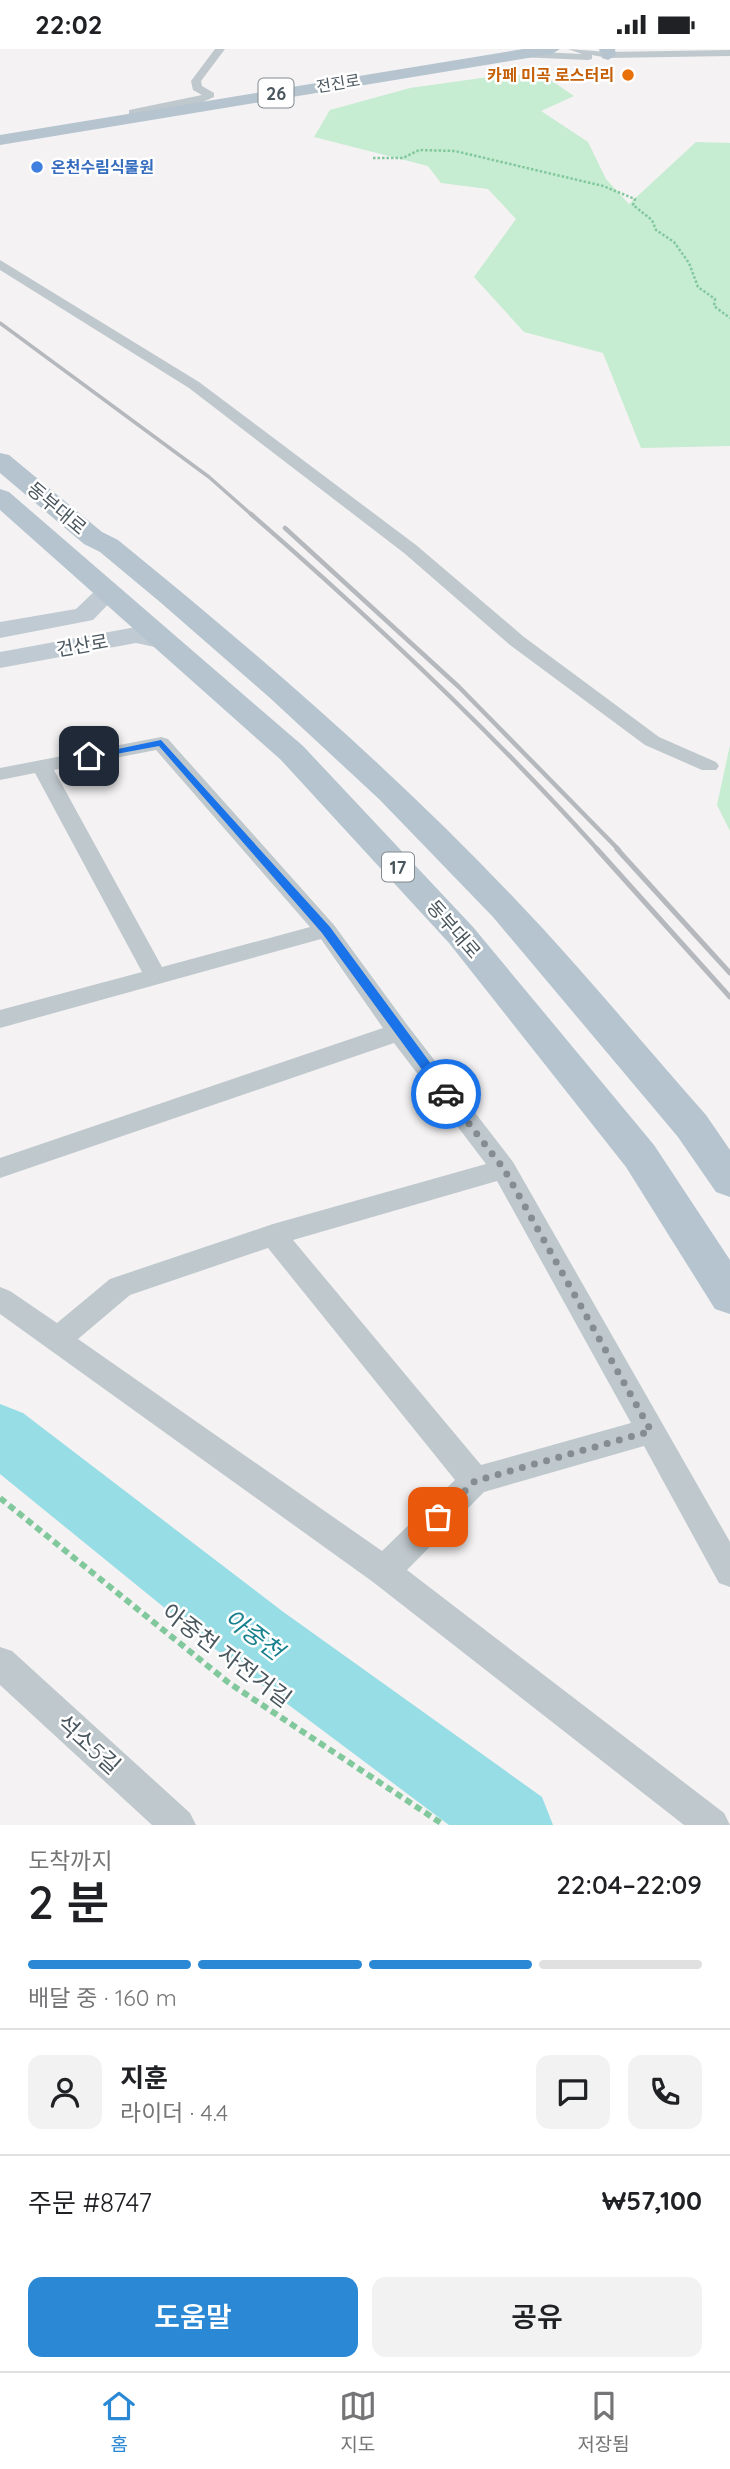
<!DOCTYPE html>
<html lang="ko">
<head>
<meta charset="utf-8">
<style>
	body { margin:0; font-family:Quicksand,"Noto Sans KR",sans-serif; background:#f2f2f2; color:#202124; height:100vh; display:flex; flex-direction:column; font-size:26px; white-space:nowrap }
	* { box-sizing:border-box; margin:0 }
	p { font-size:23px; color:#757577 }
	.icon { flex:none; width:38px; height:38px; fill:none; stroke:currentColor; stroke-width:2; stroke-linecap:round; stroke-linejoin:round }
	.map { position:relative; height:1776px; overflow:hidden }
	.side { display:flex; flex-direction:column; background:#fff; flex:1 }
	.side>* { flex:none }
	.pin { position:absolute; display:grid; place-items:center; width:60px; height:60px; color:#fff; margin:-30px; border-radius:14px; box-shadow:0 4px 10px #0006 }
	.courier { position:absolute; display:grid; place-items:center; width:70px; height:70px; margin:-35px; border:5px solid #1a73e8; border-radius:50%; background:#fff; color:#222; box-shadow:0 2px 9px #0007 }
	.head em { font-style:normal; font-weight:600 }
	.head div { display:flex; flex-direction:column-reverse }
	.head { display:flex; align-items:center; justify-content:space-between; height:119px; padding:0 28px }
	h1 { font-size:46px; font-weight:600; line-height:52px }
	.bar { display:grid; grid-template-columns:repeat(4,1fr); gap:10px 7px; align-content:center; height:84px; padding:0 28px }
	.bar i { height:9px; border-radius:5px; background:#e0e0e0 }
	.bar .on { background:#2b88d5 }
	.bar p { grid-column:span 4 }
	.line { display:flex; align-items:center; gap:18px; padding:0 28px; border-top:2px solid #e0e0e0 }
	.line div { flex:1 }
	.round { display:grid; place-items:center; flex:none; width:74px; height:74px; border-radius:14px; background:#f2f2f2 }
	.primary-button { display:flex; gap:14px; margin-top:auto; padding:14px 28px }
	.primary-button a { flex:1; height:80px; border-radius:14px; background:#2b88d5; color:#fff; font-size:28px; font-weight:600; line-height:80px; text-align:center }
	.primary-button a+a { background:#f2f2f2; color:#202124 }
	.status { display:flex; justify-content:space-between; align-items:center; height:49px; padding:0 35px; background:#fff; direction:ltr }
	.status svg { height:19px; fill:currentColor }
	.tabs { display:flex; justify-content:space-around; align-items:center; height:98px; border-top:2px solid #e0e0e0; background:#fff; font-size:19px; color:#757577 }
	.tabs a { display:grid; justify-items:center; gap:4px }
	.tabs .on { color:#2b88d5 }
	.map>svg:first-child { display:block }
</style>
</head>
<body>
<div class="status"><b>22:02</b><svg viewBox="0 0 49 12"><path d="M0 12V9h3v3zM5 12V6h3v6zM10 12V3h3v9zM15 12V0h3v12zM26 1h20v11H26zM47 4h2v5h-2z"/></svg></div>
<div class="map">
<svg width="730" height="1776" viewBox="0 0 730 1776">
	<rect width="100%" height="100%" fill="#f4f2f3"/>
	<g fill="#c6ecd1">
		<path d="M510 25 549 30 574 47 541 62 588 93 606 130 629 155 696 93 730 94V397L641 399 603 304 524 283 474 228 516 170 488 140 441 134 428 117 314 88 330 61 410 39Z"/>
		<path d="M730 696V782L717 756Z"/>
	</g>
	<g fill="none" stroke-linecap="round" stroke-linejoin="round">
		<path fill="#97dde5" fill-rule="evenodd" d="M0 1355 23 1364 282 1562 542 1748 553 1776H449L230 1612 0 1425Z"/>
		<path stroke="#81c89d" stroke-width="2.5" stroke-dasharray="2.5 2" stroke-linecap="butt" d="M373 109H403L419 101 455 102 603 137 635 150 633 156 652 171 656 181 674 193 689 214 698 238 715 250 714 257 730 269"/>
		<path stroke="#81c89d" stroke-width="6" stroke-dasharray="7 4.5" stroke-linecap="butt" d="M0 1449 229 1634 444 1776"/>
		<g fill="#bfc8cd" fill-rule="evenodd">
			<path d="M215 0H225L201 32 202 37 214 44V48L198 55 142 65V69L138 70 129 65V61L202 46 193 41 191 32Z"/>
			<path d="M568 0 608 3 730 1V7L608 9 592 6V10L588 11 518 8 513 5 518 2 582 5Z"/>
			<path d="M0 211 199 333 416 496 524 588 659 688 716 713 719 717 716 721H702L645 696 510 596 404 504 189 339 0 221Z"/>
			<path d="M161 688 168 690 334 876 408 977 513 1113 730 1493V1538L719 1534 644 1397 484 1443 407 1521 724 1764 730 1776H684L373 1533 0 1265V1238L10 1242 57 1274 110 1230 273 1175 486 1115 394 994 0 1129V1109L383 979 321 890 0 979V961L142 923 35 724 0 731V719ZM156 701 310 878 162 918 54 721ZM497 1132 631 1374 481 1416 293 1191ZM268 1199 455 1431 382 1502 78 1290 130 1246Z"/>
			<path d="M0 1598 12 1602 190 1764 196 1776H152L0 1636Z"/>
		</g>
		<g fill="#c0cad2" fill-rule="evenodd">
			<path d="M108 536 117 538 120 543 93 571 0 589V573L76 560 99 538Z"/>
			<path d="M136 578 173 587 177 592 173 597 164 600 136 594 0 619V603Z"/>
		</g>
		<g fill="#b5c4ce" fill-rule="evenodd">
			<path d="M523 0H560L552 5 0 96V86Z"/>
			<path d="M599 0H615L616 6 608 11 602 9Z"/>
			<path d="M0 404 9 406 102 483 118 491C257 604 393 721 516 851 582 920 643 995 706 1066L730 1101V1148L716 1143 678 1088 493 868 379 750 270 649 160 553 100 503 84 495 0 424Z"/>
			<path d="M0 440 9 443 303 697 473 878 654 1096 730 1211V1265L715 1260 626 1118 449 894 281 711 0 461Z"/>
		</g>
		<path stroke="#b5b8bc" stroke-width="3.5" d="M0 274 209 428 253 467"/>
		<g stroke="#b5b8bc" stroke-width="4.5">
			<path d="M251 465C373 571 491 682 598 801"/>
			<path d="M285 479 459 638 619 801"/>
		</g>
		<g stroke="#b5b8bc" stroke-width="5">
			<path d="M597 800 730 948"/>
			<path d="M617 800 730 924"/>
		</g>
	</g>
	<path fill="#1a73e8" d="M161 691 330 878 451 1042V1048H442L322 884 159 697 89 710 84 707Z"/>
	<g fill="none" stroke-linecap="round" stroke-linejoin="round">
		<path stroke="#868d92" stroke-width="7" stroke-dasharray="0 12.6" d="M438 1468 475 1432 651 1382 504 1120 446 1045"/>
	</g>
	<circle fill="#e8710a" stroke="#fff" stroke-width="2.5" cx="628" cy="26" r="7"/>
	<circle fill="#3f7fe0" stroke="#fff" stroke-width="2.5" cx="37" cy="118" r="7"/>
	<g text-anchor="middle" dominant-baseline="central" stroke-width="5" stroke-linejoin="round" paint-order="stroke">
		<g font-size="16" font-weight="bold" fill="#c56008" stroke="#fff" text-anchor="end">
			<text x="614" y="26">카페 미곡 로스터리</text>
		</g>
		<g font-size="16" fill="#4b575e" stroke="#fff">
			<text transform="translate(338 34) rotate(-9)">전진로</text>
		</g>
		<g font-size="16" font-weight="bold" fill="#366cbe" stroke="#fff" text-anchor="start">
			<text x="51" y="118">온천수림식물원</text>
		</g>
		<g fill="#fff" stroke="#81898e" stroke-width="2">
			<rect x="258.5" y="29.5" width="35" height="29" rx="5"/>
			<rect x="382" y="803.5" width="32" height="29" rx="5"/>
		</g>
		<g font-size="18" font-weight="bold" fill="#4b575e">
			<text x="276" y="44">26</text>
			<text x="398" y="818">17</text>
		</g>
		<g font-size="19" fill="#4b575e" stroke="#fff">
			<text transform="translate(57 459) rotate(40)">동부대로</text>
			<text transform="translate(82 596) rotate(-10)">건산로</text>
			<text transform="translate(454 880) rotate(49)">동부대로</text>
		</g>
		<g font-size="23" fill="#4b575e" stroke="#fff">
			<text transform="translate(227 1606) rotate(37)">아중천 자전거길</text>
			<text transform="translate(89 1695) rotate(42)">석소5길</text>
		</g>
		<g font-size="24" font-style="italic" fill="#19818d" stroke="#fff">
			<text transform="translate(254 1585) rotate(37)">아중천</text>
		</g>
	</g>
</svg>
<div class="pin" style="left:438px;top:1468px;background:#ea580c"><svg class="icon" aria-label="bag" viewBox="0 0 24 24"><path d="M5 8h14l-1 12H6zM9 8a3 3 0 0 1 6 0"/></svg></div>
<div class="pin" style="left:89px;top:707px;background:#1f2937"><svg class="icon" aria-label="home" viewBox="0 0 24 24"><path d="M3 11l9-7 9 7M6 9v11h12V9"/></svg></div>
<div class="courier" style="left:446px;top:1045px"><svg class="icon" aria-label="car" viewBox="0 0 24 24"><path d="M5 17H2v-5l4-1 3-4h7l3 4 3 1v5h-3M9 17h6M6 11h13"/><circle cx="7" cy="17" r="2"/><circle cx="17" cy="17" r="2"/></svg></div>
</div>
<section class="side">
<div class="head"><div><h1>2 분</h1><p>도착까지</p></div><em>22:04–22:09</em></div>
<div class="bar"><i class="on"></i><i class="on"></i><i class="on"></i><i></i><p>배달 중 · 160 m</p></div>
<div class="line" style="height:126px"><a class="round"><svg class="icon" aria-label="person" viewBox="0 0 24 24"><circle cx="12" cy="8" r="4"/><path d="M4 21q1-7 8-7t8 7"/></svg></a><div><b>지훈</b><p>라이더 · 4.4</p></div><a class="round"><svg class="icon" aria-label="chat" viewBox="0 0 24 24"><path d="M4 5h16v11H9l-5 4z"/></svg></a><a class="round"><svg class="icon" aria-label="phone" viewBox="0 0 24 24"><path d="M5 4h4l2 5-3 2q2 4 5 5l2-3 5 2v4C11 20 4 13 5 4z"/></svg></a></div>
<div class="line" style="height:91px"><div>주문 #8747</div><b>₩57,100</b></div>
<div class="primary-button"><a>도움말</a><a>공유</a></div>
</section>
<nav class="tabs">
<a class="on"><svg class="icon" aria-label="home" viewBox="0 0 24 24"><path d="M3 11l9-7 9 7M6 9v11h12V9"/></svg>홈</a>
<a><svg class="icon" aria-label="map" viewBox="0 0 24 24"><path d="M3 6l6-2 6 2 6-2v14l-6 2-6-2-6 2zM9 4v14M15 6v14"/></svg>지도</a>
<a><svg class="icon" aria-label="saved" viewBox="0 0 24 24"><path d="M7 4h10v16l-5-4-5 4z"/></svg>저장됨</a>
</nav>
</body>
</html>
